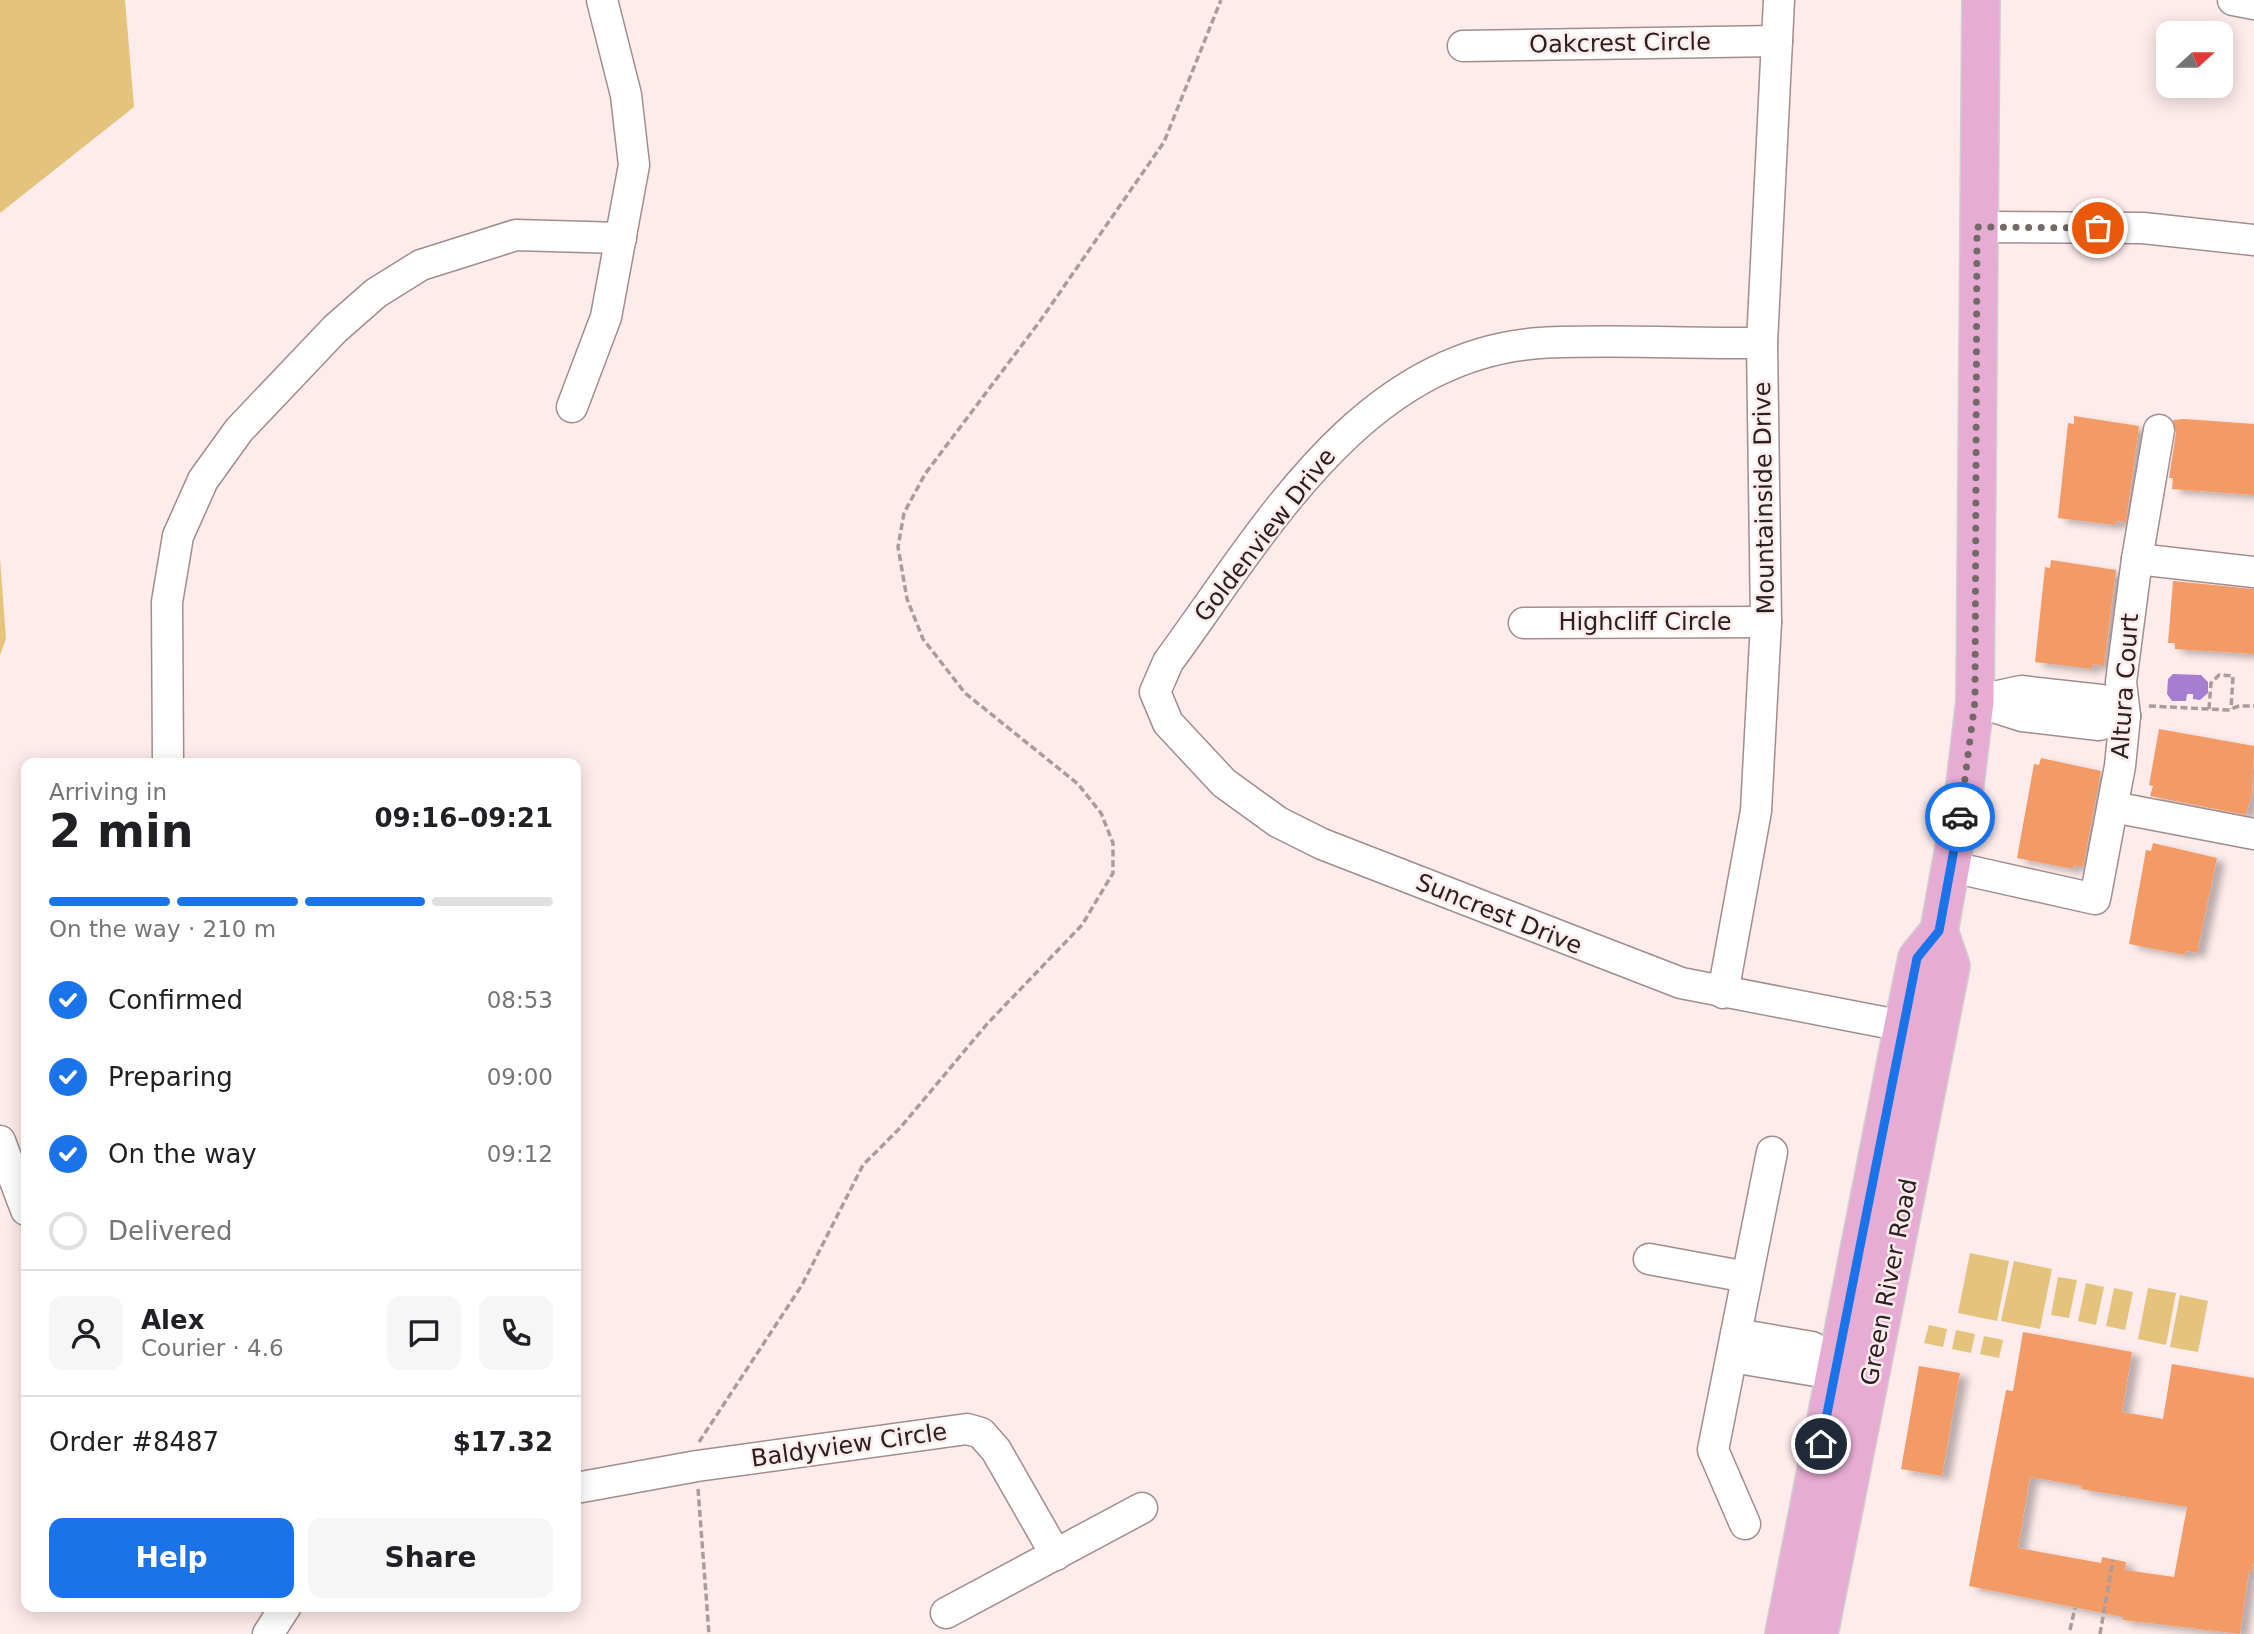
<!DOCTYPE html>
<html lang="en">
<head>
<meta charset="utf-8">
<style>
	body { margin:0; font-family:"DejaVu Sans",sans-serif; background:#f6f6f6; color:#202124; height:100vh; display:flex; flex-direction:column; font-size:26px; white-space:nowrap }
	* { box-sizing:border-box; margin:0 }
	p { font-size:23px; color:#757577 }
	.icon { flex:none; width:38px; height:38px; fill:none; stroke:currentColor; stroke-width:2; stroke-linecap:round; stroke-linejoin:round }
	.map { position:relative; flex:1; overflow:hidden }
	.drawer { position:absolute; left:21px; top:758px; width:560px; height:854px; display:flex; flex-direction:column; background:#fff; border-radius:14px; box-shadow:0 4px 18px #0003 }
	.drawer>* { flex:none }
	.needle { width:46px; rotate:69deg }
	.buttons { position:absolute; left:2156px; top:21px; display:grid; gap:14px }
	.buttons a { display:grid; place-items:center; width:77px; height:77px; border-radius:14px; background:#fff; box-shadow:0 4px 18px #0003; font-size:35px }
	.pin { position:absolute; display:grid; place-items:center; width:60px; height:60px; color:#fff; margin:-30px; border:4px solid #fff; border-radius:50%; box-shadow:0 2px 7px #0007 }
	.courier { position:absolute; display:grid; place-items:center; width:70px; height:70px; margin:-35px; border:5px solid #1a73e8; border-radius:50%; background:#fff; color:#222; box-shadow:0 2px 9px #0007 }
	.head em { font-style:normal; font-weight:700 }
	.head div { display:flex; flex-direction:column-reverse }
	.head { display:flex; align-items:center; justify-content:space-between; height:119px; padding:0 28px }
	h1 { font-size:46px; font-weight:700; line-height:52px }
	.bar { display:grid; grid-template-columns:repeat(4,1fr); gap:10px 7px; align-content:center; height:84px; padding:0 28px }
	.bar i { height:9px; border-radius:5px; background:#e0e0e0 }
	.bar .active { background:#1a73e8 }
	.bar p { grid-column:span 4 }
	.line { display:flex; align-items:center; gap:18px; padding:0 28px; border-top:2px solid #e0e0e0 }
	.line div { flex:1 }
	.round { display:grid; place-items:center; flex:none; width:74px; height:74px; border-radius:14px; background:#f6f6f6 }
	ol { padding:0 28px; list-style:none }
	li { display:flex; align-items:center; gap:21px; height:77px }
	li p { margin-inline-start:auto }
	li .icon { padding:7px; border-radius:50%; background:#1a73e8; color:#fff; stroke-width:4 }
	li:last-child { color:#757577 }
	li i { width:38px; height:38px; border:4px solid #e0e0e0; border-radius:50% }
	.primary-button { display:flex; gap:14px; margin-top:auto; padding:14px 28px }
	.primary-button a { flex:1; height:80px; border-radius:14px; background:#1a73e8; color:#fff; font-size:28px; font-weight:700; line-height:80px; text-align:center }
	.primary-button a+a { background:#f6f6f6; color:#202124 }
	.map>svg:first-child { display:block }
</style>
</head>
<body>
<div class="map">
<svg width="2254" height="1634" viewBox="0 0 2254 1634">
	<defs>
		<filter id="shadow"><feDropShadow dx="8" dy="4.5" stdDeviation="3.5" flood-color="#0004"/></filter>
	</defs>
	<rect width="100%" height="100%" fill="#feebeb"/>
	<g fill="#e4c37d">
		<path d="M0 0H125L134 107 0 213Z"/>
		<path d="M0 558 6 639 0 655Z"/>
		<path d="M1970 1253 2009 1261 1997 1321 1958 1313Z"/>
		<path d="M2014 1261 2052 1269 2040 1329 2001 1321Z"/>
		<path d="M2058 1277 2077 1280 2069 1318 2051 1315Z"/>
		<path d="M2086 1283 2104 1287 2096 1325 2078 1321Z"/>
		<path d="M2114 1288 2133 1292 2125 1330 2106 1326Z"/>
		<path d="M2148 1288 2176 1293 2166 1345 2138 1339Z"/>
		<path d="M2180 1295 2208 1301 2198 1352 2170 1347Z"/>
		<path d="M1929 1325 1947 1329 1943 1347 1924 1343Z"/>
		<path d="M1956 1330 1975 1334 1971 1353 1952 1349Z"/>
		<path d="M1984 1336 2003 1340 1999 1358 1980 1354Z"/>
	</g>
	<path fill="#a77dcf" d="M2173 674 2201 675 2208 682V693L2200 700 2193 699V694H2187L2186 701H2172L2167 694 2168 679Z"/>
	<g fill="#f39b66" fill-rule="evenodd" filter="url(#shadow)">
		<path d="M2074 416 2139 426 2126 522 2116 521 2115 525 2058 518 2068 423 2074 424Z"/>
		<path d="M2184 419 2254 424V495L2172 489 2173 478H2169L2176 432 2173 420Z"/>
		<path d="M2051 560 2116 570 2104 666 2093 664 2092 669 2035 662 2045 567 2050 568Z"/>
		<path d="M2173 581 2254 589V654L2175 649V643H2168Z"/>
		<path d="M2159 729 2254 746 2252 794 2246 815 2150 796 2153 786 2149 785Z"/>
		<path d="M2041 758 2101 771 2083 867 2074 865 2073 869 2017 858 2034 764 2039 765Z"/>
		<path d="M2153 843 2217 858 2197 953 2186 951 2185 955 2129 944 2146 850 2151 851Z"/>
		<path d="M2023 1332 2132 1352 2122 1412 2163 1419 2172 1364 2254 1378V1562L2252 1572 2249 1571 2240 1634 2123 1620V1617L1969 1586 2006 1390 2013 1391ZM2030 1477 2082 1486 2081 1489 2187 1507 2174 1577 2125 1570 2126 1562 2102 1557 2101 1563 2018 1548Z"/>
		<path d="M1919 1366 1960 1373 1942 1476 1901 1469Z"/>
	</g>
	<g fill="none" stroke-linecap="round" stroke-linejoin="round">
		<g stroke="#a28d8e" stroke-width="33">
			<g id="minor">
				<path d="M2233 0 2254 4"/>
				<path d="M1463 46 1777 41"/>
				<path d="M1977 227 2143 228 2254 240"/>
				<path d="M1762 343C1688 344 1613 339 1540 343 1361 355 1263 533 1168 662L1155 692 1168 723 1224 783 1278 822 1322 844 1681 983 1903 1026"/>
				<path d="M572 407 606 317 634 165 626 95 602 0"/>
				<path d="M2137 559 2254 572"/>
				<path d="M1524 623 1766 622"/>
				<path d="M1975 701 2021 691 2101 700 2125 716"/>
				<path d="M1975 701 2022 716 2099 725 2125 716"/>
				<path d="M168 763 167 602 178 536 203 480 239 430 335 329 376 293 421 265 516 235 621 238"/>
				<path d="M2113 807 2254 834"/>
				<path d="M1952 867 2095 899 2120 766 2125 716 2121 682 2137 559 2159 430"/>
				<path d="M1723 993 1756 811 1766 622 1762 343 1779 0"/>
				<path d="M0 1141 26 1210"/>
				<path d="M1649 1259 1747 1277"/>
				<path d="M1736 1334 1812 1347 1836 1364"/>
				<path d="M1732 1357 1834 1374"/>
				<path d="M576 1488 697 1466 967 1429 981 1433 996 1450 1056 1555"/>
				<path d="M1745 1524 1713 1450 1772 1152"/>
				<path d="M946 1613 1142 1508"/>
				<path d="M268 1634 286 1606"/>
			</g>
		</g>
		<g stroke="#d0cece" stroke-width="40">
			<g id="major">
				<path d="M1784 1634 1903 1026 1917 958 1939 931 1964 793 1975 701 1981 0"/>
				<path d="M1819 1634 1951 966 1939 931"/>
			</g>
		</g>
		<g stroke="#ab9c9c" stroke-width="3.5" stroke-dasharray="7 3.5" stroke-linecap="butt">
			<path d="M2149 706 2228 710 2239 706H2254"/>
			<path d="M2209 709 2211 683 2219 675 2233 676 2231 709"/>
			<path d="M699 1442 802 1285 863 1165 900 1128 987 1024 1082 925 1113 873V843L1101 813 1078 784 965 693 923 639 907 599 898 547 904 513 925 474 1040 321 1164 142 1221 0"/>
			<path d="M698 1489 709 1634"/>
			<path d="M2070 1630 2075 1608"/>
			<path d="M2100 1634 2113 1560"/>
		</g>
		<use href="#minor" stroke="#fff" stroke-width="30"/>
		<use href="#major" stroke="#e7acd3" stroke-width="37"/>
	</g>
	<g fill="none" stroke-linecap="round" stroke-linejoin="round">
		<path stroke="#746868" stroke-width="7" stroke-dasharray="0 12.6" d="M1960 817 1975 701 1977 227 2098 228"/>
		<path stroke="#1a73e8" stroke-width="9" d="M1821 1444 1917 958 1939 931 1960 817"/>
	</g>
	<g text-anchor="middle" dominant-baseline="central" stroke-width="5" stroke-linejoin="round" paint-order="stroke">
		<g font-size="24" fill="#292121" stroke="#feebeb">
			<text transform="translate(1620 43) rotate(-1)">Oakcrest Circle</text>
			<text transform="translate(1764 498) rotate(-91)">Mountainside Drive</text>
			<text transform="translate(1265 535) rotate(-52)">Goldenview Drive</text>
			<text x="1645" y="622">Highcliff Circle</text>
			<text transform="translate(2125 686) rotate(-86)">Altura Court</text>
			<text transform="translate(1499 914) rotate(22)">Suncrest Drive</text>
			<text transform="translate(1889 1282) rotate(-79)">Green River Road</text>
			<text transform="translate(849 1445) rotate(-8)">Baldyview Circle</text>
		</g>
	</g>
</svg>
<div class="buttons">
<a><svg class="needle" viewBox="-14 -14 28 28"><path d="M0-13l5 13h-10z" fill="#e53935"/><path d="M0 13l5-13h-10z" fill="#757577"/></svg></a>
</div>
<div class="pin" style="left:2098px;top:228px;background:#ea580c"><svg class="icon" aria-label="bag" viewBox="0 0 24 24"><path d="M5 8h14l-1 12H6zM9 8a3 3 0 0 1 6 0"/></svg></div>
<div class="pin" style="left:1821px;top:1444px;background:#1f2937"><svg class="icon" aria-label="home" viewBox="0 0 24 24"><path d="M3 11l9-7 9 7M6 9v11h12V9"/></svg></div>
<div class="courier" style="left:1960px;top:817px"><svg class="icon" aria-label="car" viewBox="0 0 24 24"><path d="M5 17H2v-5l4-1 3-4h7l3 4 3 1v5h-3M9 17h6M6 11h13"/><circle cx="7" cy="17" r="2"/><circle cx="17" cy="17" r="2"/></svg></div>
<section class="drawer">
<div class="head"><div><h1>2 min</h1><p>Arriving in</p></div><em>09:16–09:21</em></div>
<div class="bar"><i class="active"></i><i class="active"></i><i class="active"></i><i></i><p>On the way · 210 m</p></div>
<ol>
<li><svg class="icon" aria-label="check" viewBox="0 0 24 24"><path d="M5 12l5 5 9-10"/></svg>Confirmed<p>08:53</p></li>
<li><svg class="icon" aria-label="check" viewBox="0 0 24 24"><path d="M5 12l5 5 9-10"/></svg>Preparing<p>09:00</p></li>
<li><svg class="icon" aria-label="check" viewBox="0 0 24 24"><path d="M5 12l5 5 9-10"/></svg>On the way<p>09:12</p></li>
<li><i></i>Delivered</li>
</ol>
<div class="line" style="height:126px"><a class="round"><svg class="icon" aria-label="person" viewBox="0 0 24 24"><circle cx="12" cy="8" r="4"/><path d="M4 21q1-7 8-7t8 7"/></svg></a><div><b>Alex</b><p>Courier · 4.6</p></div><a class="round"><svg class="icon" aria-label="chat" viewBox="0 0 24 24"><path d="M4 5h16v11H9l-5 4z"/></svg></a><a class="round"><svg class="icon" aria-label="phone" viewBox="0 0 24 24"><path d="M5 4h4l2 5-3 2q2 4 5 5l2-3 5 2v4C11 20 4 13 5 4z"/></svg></a></div>
<div class="line" style="height:91px"><div>Order #8487</div><b>$17.32</b></div>
<div class="primary-button"><a>Help</a><a>Share</a></div>
</section>
</div>
</body>
</html>
